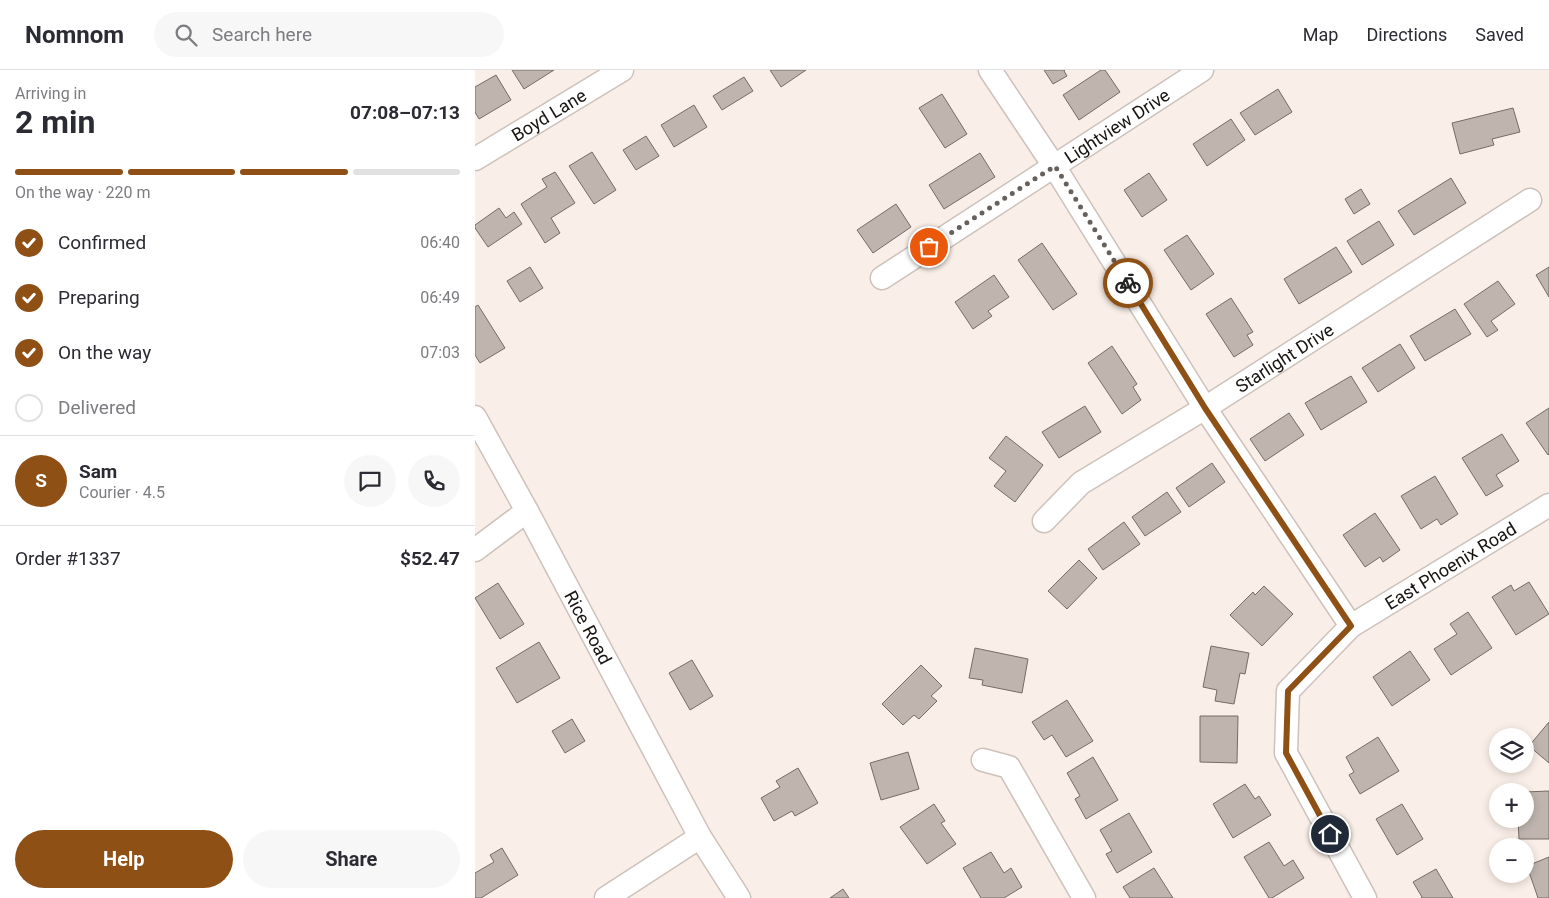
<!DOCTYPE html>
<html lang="en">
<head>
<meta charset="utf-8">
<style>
	body { margin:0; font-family:Roboto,sans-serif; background:#f7f7f7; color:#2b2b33; height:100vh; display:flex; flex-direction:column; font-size:19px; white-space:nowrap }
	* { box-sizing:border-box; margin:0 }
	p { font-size:16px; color:#7c7c81 }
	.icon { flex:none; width:28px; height:28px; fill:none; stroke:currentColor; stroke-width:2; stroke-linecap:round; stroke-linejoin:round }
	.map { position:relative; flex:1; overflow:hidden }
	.panel { display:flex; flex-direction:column; background:#fff; width:475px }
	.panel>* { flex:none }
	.controls { position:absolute; left:1014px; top:658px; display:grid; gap:10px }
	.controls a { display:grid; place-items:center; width:45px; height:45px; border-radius:50%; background:#fff; box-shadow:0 2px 8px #0003; font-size:25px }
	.pin { position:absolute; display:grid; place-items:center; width:42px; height:42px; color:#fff; margin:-21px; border:2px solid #fff; border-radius:50%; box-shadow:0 1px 5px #0007 }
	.courier { position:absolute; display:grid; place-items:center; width:50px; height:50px; margin:-25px; border:4px solid #8e5014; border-radius:50%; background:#fff; color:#222; box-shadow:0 1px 6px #0007 }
	.headline em { font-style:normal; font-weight:700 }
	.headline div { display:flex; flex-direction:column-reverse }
	.headline { display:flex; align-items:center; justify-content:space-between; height:85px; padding:0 15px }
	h1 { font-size:32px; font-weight:700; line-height:38px }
	.bar { display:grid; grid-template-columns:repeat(4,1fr); gap:8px 5px; align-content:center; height:60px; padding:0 15px }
	.bar i { height:6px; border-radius:4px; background:#e1e1e2 }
	.bar .on { background:#8e5014 }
	.bar p { grid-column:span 4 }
	.line { display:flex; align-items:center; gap:12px; padding:0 15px; border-top:1px solid #e1e1e2 }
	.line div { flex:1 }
	.round { display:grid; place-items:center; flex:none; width:52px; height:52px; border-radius:26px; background:#f7f7f7 }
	ol { padding:0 15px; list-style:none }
	li { display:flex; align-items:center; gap:15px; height:55px }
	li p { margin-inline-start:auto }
	li .icon { padding:5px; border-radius:50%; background:#8e5014; color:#fff; stroke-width:4 }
	li:last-child { color:#7c7c81 }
	li i { width:28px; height:28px; border:2px solid #e1e1e2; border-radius:50% }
	.action { display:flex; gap:10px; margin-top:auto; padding:10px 15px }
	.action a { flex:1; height:58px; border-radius:30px; background:#8e5014; color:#fff; font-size:20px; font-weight:700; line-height:58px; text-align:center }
	.action a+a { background:#f7f7f7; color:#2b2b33 }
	header { display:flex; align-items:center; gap:30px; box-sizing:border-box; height:70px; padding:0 25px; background:#fff; border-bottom:1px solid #e1e1e2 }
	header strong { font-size:24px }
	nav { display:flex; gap:28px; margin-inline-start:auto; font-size:18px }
	.search { width:350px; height:45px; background:#f7f7f7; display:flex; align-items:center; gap:12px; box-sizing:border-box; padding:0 18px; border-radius:28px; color:#7c7c81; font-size:19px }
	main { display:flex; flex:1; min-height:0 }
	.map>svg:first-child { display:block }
</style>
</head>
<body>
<header>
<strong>Nomnom</strong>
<div class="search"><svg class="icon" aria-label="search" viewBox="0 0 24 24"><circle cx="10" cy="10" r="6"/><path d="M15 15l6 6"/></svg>Search here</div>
<nav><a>Map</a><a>Directions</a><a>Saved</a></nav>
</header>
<main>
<section class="panel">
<div class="headline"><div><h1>2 min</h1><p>Arriving in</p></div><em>07:08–07:13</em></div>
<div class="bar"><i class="on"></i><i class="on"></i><i class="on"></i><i></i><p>On the way · 220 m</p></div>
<ol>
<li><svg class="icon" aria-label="check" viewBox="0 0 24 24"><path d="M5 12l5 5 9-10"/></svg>Confirmed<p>06:40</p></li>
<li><svg class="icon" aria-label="check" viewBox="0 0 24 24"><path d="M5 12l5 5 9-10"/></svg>Preparing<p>06:49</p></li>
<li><svg class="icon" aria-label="check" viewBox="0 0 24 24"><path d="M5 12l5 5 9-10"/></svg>On the way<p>07:03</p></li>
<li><i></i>Delivered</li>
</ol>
<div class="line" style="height:90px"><b class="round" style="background:#8e5014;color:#fff">S</b><div><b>Sam</b><p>Courier · 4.5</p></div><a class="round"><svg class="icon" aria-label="chat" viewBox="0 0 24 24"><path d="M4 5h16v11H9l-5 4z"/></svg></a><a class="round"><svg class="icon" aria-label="phone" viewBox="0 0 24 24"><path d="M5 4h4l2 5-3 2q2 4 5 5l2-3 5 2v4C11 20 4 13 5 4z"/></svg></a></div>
<div class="line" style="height:65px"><div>Order #1337</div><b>$52.47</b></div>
<div class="action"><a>Help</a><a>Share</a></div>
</section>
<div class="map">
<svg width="1074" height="828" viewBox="0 0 1074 828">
	<rect width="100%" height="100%" fill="#faefe8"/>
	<g fill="#bfb5ae" stroke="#756c65">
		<path d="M37 0H79L49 19Z"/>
		<path d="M295 0H331L306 17Z"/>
		<path d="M569 0H590L589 1 592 6 578 14Z"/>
		<path d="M626 0H630L645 22 604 50 588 25Z"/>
		<path d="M21 5 36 30 4 49 0 42V17Z"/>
		<path d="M269 7 278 21 247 40 238 26Z"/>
		<path d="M803 19 817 42 780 65 765 43Z"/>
		<path d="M467 24 492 64 470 78 444 38Z"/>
		<path d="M219 35 232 57 199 77 186 55Z"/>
		<path d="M1038 38 1045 62 1017 69 1019 75 985 84 977 53Z"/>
		<path d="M756 49 770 70 732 96 718 74Z"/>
		<path d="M171 66 184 86 161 100 148 80Z"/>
		<path d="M117 82 141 120 119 134 94 96Z"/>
		<path d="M505 83 520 107 469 139 454 115Z"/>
		<path d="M80 102 100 133 76 148 85 163 70 173 46 134 72 117 67 109Z"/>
		<path d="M674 103 692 130 667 147 649 120Z"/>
		<path d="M976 108 991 133 939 165 923 141Z"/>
		<path d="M886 119 895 134 879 144 870 129Z"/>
		<path d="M421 134 436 157 398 183 382 160Z"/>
		<path d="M24 138 31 148 39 142 47 154 13 177 0 158V155Z"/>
		<path d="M904 151 919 175 887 195 872 171Z"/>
		<path d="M712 165 739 204 716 220 689 180Z"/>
		<path d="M567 173 602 224 578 240 543 190Z"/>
		<path d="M861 177 877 202 824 234 809 209Z"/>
		<path d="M55 197 68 218 45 232 32 211Z"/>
		<path d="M1074 197V227L1061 205Z"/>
		<path d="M519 205 534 227 513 241 517 246 498 259 480 232Z"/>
		<path d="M1023 211 1040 234 1016 251 1023 260 1012 267 989 234Z"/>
		<path d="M756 228 778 262 772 265 778 275 759 287 731 244Z"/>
		<path d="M3 235 30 278 5 293 0 285V237Z"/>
		<path d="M980 239 996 264 950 291 935 266Z"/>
		<path d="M925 274 940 298 903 322 887 298Z"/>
		<path d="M637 276 662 314 658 317 666 330 647 344 613 293Z"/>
		<path d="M876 306 892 332 846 360 830 333Z"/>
		<path d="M610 336 626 362 584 388 567 362Z"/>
		<path d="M1074 338V384L1073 385 1051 353Z"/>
		<path d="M814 343 829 365 790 391 775 369Z"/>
		<path d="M1027 364 1044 391 1021 405 1028 416 1011 426 987 388Z"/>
		<path d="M531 366 568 395 540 432 519 416 531 401 514 388Z"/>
		<path d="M737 393 750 412 714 437 701 418Z"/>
		<path d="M960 406 983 444 966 455 962 449 946 459 926 426Z"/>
		<path d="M692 422 706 442 670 466 657 447Z"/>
		<path d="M900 443 925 480 908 492 905 487 890 497 868 465Z"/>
		<path d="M649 452 665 474 628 500 613 479Z"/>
		<path d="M604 490 622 508 592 539 573 521Z"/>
		<path d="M1054 512 1074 544 1041 565 1017 527 1036 515 1039 521Z"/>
		<path d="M23 513 49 554 25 569 0 528Z"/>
		<path d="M789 516 818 544 787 576 755 545 778 522 780 525Z"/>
		<path d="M993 542 1017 578 976 605 959 579 982 564 975 554Z"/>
		<path d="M64 572 85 608 42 633 21 598Z"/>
		<path d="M736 576 774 583 770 604 765 603 759 634 740 631 742 620 728 617Z"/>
		<path d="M500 578 553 589 547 623 507 615 508 610 494 608Z"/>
		<path d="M935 581 955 610 917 636 898 607Z"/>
		<path d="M217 590 238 626 215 640 194 603Z"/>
		<path d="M446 595 467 616 456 626 462 631 444 649 439 645 428 655 407 634Z"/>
		<path d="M592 630 618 671 591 687 577 665 569 670 557 652Z"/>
		<path d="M725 646H763L762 693 725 692Z"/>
		<path d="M97 649 110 671 90 683 77 661Z"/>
		<path d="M1074 652V693L1054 676Z"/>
		<path d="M903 667 924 701 885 724 874 705 879 702 871 687Z"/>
		<path d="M433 682 444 719 406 730 395 693Z"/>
		<path d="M618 687 643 730 611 749 600 729 605 726 592 703Z"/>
		<path d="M323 698 343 733 320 746 317 741 299 751 286 728 305 717 301 711Z"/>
		<path d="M770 714 780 729 784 726 796 745 758 768 738 734Z"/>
		<path d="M1074 721V769H1044L1043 749H1050V722Z"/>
		<path d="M459 734 470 751 466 753 481 774 452 794 425 757Z"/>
		<path d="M927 734 948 769 922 785 901 749Z"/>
		<path d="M654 743 677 782 642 803 631 784 637 781 625 760Z"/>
		<path d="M794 772 809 796 818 790 829 808 797 828H794L769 787Z"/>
		<path d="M27 778 43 805 6 828H0V803L19 792 15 785Z"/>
		<path d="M516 782 529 803 536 798 547 817 529 828H506L488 798Z"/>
		<path d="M1074 787V828H1063L1052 796Z"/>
		<path d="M679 798 698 828H655L648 817Z"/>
		<path d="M961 799 978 828H946L947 827 938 812Z"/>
		<path d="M368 819 374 828H355Z"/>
	</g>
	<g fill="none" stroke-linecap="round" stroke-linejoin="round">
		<g stroke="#cdc2bb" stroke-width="25">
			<g id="minor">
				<path d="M515 0 579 96 730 338 876 556"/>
				<path id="s1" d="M0 89 147 0"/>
				<path id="s2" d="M407 208 727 0"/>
				<path id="s3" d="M0 347 52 441 225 767 264 828"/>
				<path id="s4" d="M569 451 606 413 730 338 1055 130"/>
				<path d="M0 480 52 441"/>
				<path d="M508 690 534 697 609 828"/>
				<path d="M131 828 225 767"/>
				<path id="s5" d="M890 828 811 683 813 621 876 556 1074 435"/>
			</g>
		</g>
		<use href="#minor" stroke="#fff" stroke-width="22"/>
	</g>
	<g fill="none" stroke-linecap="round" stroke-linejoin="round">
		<path stroke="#67615d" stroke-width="5" stroke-dasharray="0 9" d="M454 177 580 96 653 213"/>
		<path stroke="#8e5014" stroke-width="6" d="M653 213 730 338 876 556 813 621 811 683 855 764"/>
	</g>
	<g text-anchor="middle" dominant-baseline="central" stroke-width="4" stroke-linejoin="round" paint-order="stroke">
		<g font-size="18" fill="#181412" stroke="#faefe8">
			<text stroke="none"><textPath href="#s1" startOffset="86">Boyd Lane</textPath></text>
			<text stroke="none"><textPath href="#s2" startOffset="280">Lightview Drive</textPath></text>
			<text stroke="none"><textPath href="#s4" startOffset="292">Starlight Drive</textPath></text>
			<text stroke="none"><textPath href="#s5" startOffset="434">East Phoenix Road</textPath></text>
			<text stroke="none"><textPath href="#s3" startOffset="239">Rice Road</textPath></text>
		</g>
	</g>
</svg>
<div class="controls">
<a><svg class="icon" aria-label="layers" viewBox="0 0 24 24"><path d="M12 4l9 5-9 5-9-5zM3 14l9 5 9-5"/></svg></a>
<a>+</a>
<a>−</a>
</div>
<div class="pin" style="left:454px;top:177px;background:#ea580c"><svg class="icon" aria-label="bag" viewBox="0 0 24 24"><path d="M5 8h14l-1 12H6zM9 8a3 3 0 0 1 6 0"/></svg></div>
<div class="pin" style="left:855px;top:764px;background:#1f2937"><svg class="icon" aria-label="home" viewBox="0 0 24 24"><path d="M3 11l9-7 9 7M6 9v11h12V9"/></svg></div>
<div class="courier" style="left:653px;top:213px"><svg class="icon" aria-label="bike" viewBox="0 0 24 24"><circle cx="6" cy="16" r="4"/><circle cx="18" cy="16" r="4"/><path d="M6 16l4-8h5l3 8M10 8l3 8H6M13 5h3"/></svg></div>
</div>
</main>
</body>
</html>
